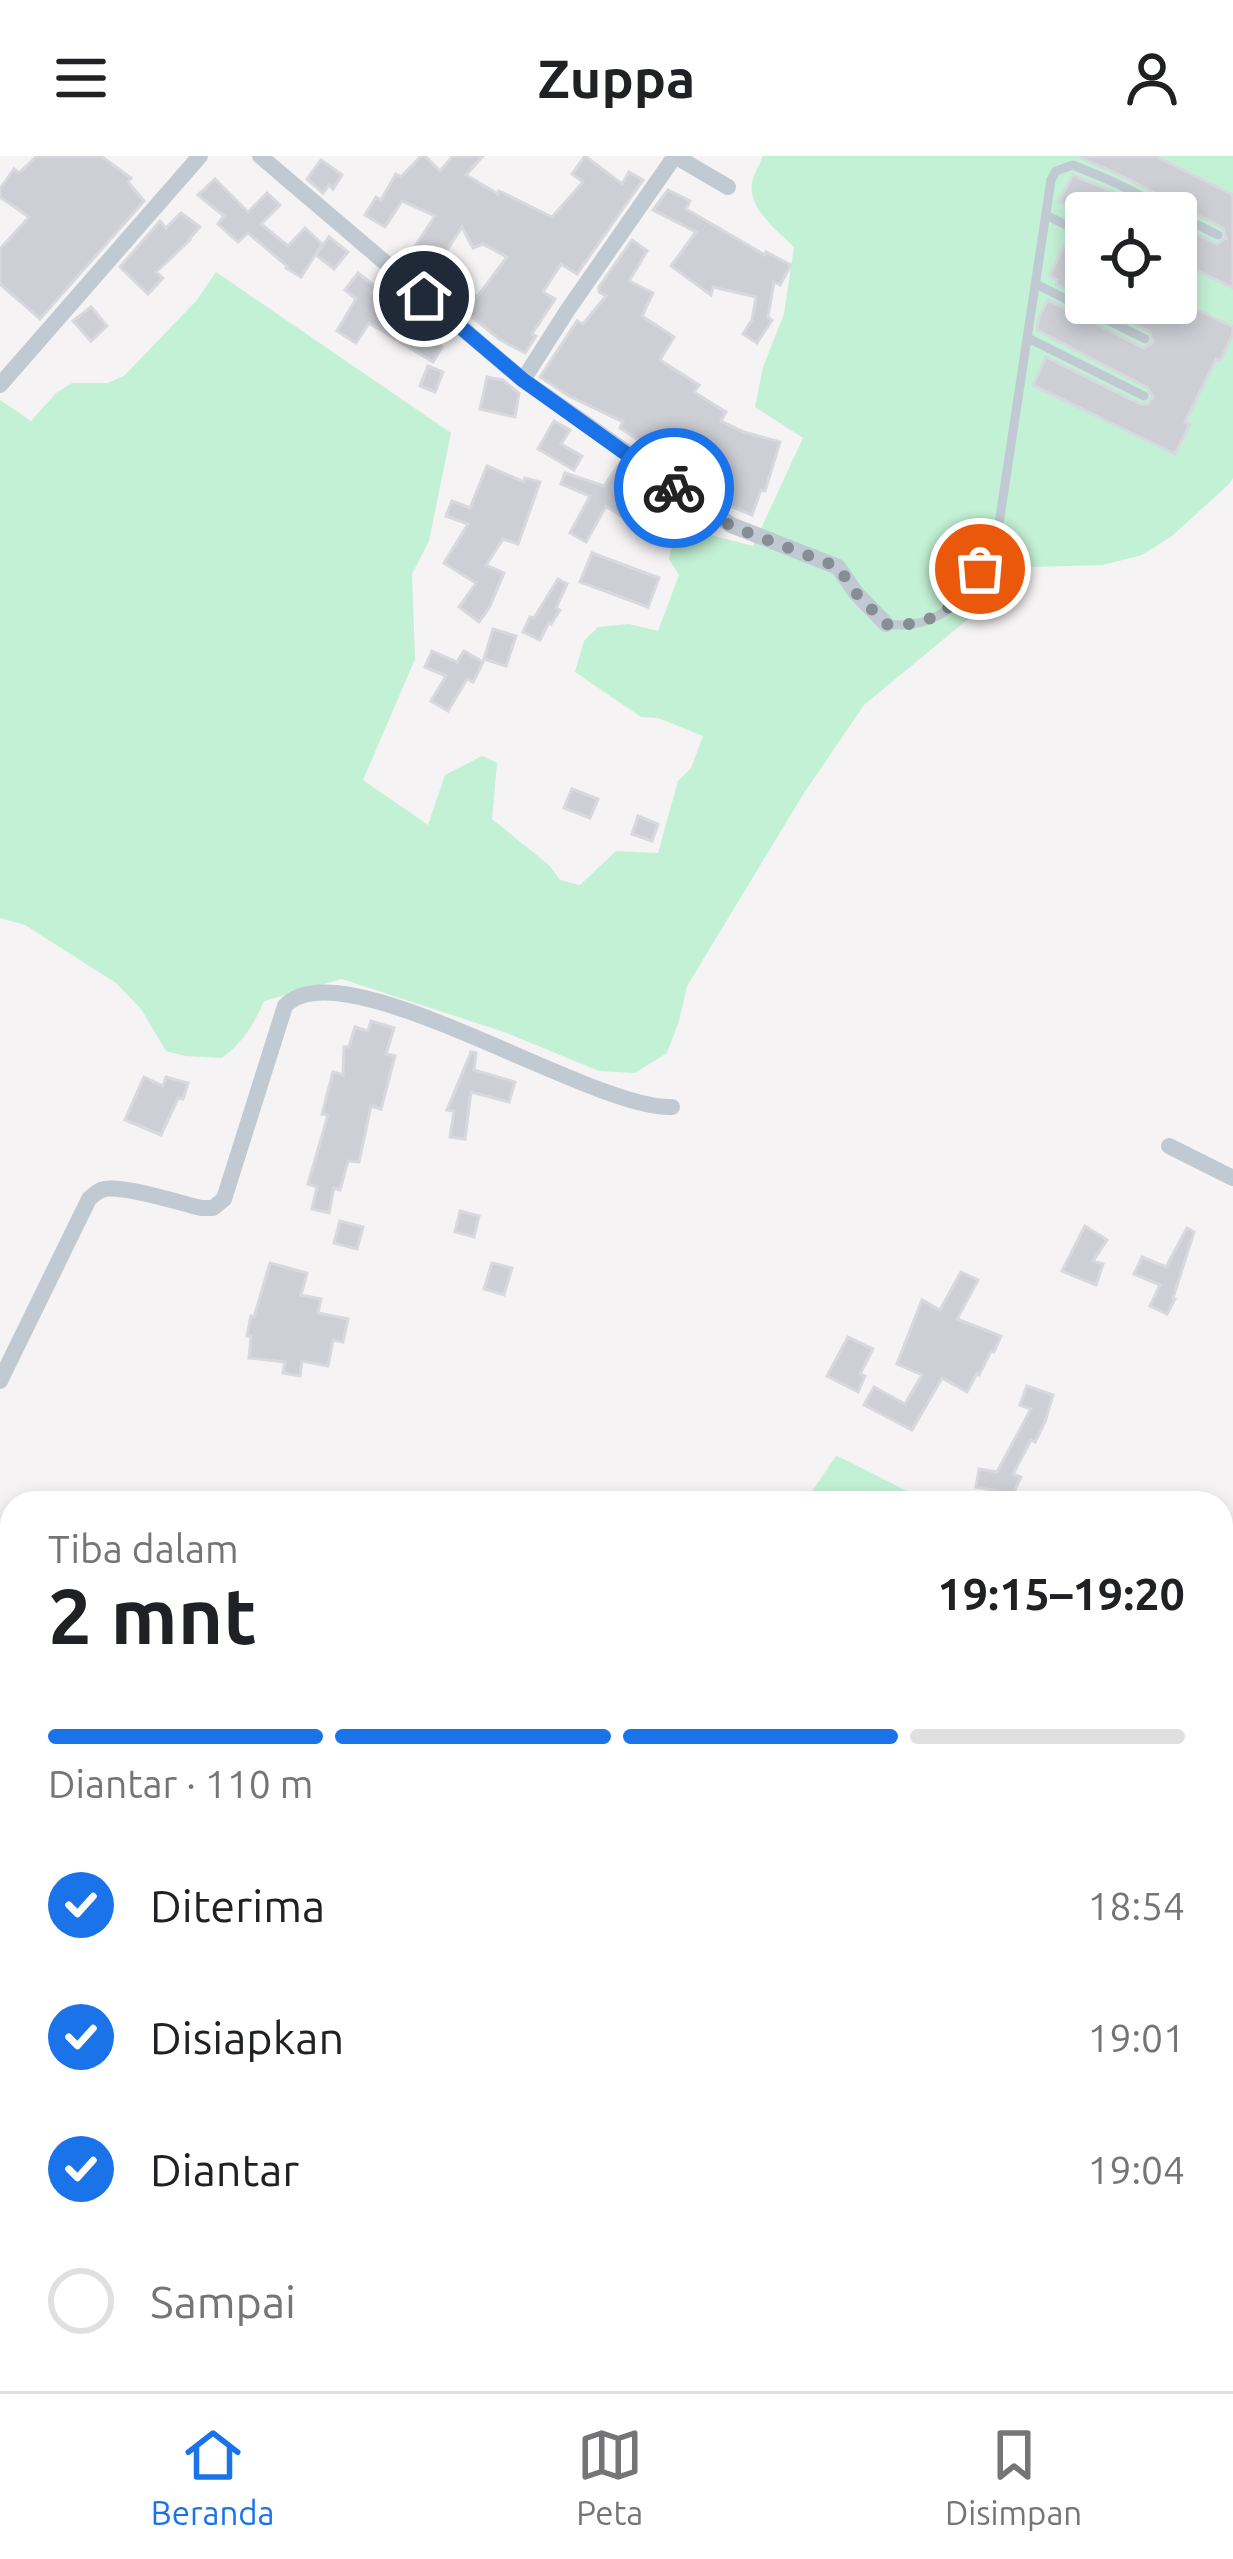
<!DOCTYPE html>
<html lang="id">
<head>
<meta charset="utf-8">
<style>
	body { margin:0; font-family:Ubuntu,sans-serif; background:#f2f2f2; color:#202124; height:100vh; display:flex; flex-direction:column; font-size:45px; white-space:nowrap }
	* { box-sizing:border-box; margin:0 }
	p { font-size:39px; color:#757577 }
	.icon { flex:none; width:66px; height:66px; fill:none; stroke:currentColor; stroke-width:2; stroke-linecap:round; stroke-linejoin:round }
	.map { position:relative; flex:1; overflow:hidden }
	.drawer { position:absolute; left:0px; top:1335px; width:1233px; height:900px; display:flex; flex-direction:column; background:#fff; border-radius:36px 36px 0 0; box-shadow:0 6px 18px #0003 }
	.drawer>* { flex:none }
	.buttons { position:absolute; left:1065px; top:36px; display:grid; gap:24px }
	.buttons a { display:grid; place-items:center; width:132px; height:132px; border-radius:12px; background:#fff; box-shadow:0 6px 18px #0003; font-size:60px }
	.pin { position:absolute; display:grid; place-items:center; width:102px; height:102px; color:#fff; margin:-51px; border:6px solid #fff; border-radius:50%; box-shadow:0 3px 12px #0007 }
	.courier { position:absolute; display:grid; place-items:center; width:120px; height:120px; margin:-60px; border:9px solid #1a73e8; border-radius:50%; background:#fff; color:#222; box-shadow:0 3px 15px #0007 }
	.summary em { font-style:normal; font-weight:700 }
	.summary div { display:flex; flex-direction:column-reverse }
	.summary { display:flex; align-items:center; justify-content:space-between; height:204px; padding:0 48px }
	h1 { font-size:78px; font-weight:700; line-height:90px }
	.bar { display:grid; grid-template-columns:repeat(4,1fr); gap:18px 12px; align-content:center; height:144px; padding:0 48px }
	.bar i { height:15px; border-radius:9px; background:#e0e0e0 }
	.bar .on { background:#1a73e8 }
	.bar p { grid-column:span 4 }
	ol { padding:0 48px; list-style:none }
	li { display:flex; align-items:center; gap:36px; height:132px }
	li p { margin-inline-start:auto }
	li .icon { padding:12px; border-radius:50%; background:#1a73e8; color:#fff; stroke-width:4 }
	li:last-child { color:#757577 }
	li i { width:66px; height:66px; border:6px solid #e0e0e0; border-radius:50% }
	header { display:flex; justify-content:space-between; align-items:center; height:156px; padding:0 48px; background:#fff; font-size:54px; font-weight:700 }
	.dock { display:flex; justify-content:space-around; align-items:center; height:168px; border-top:3px solid #e0e0e0; background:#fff; font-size:33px; color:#757577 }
	.dock a { display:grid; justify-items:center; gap:6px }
	.dock .on { color:#1a73e8 }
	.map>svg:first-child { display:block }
</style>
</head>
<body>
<header><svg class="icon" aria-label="menu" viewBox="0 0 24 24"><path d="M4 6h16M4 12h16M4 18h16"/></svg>Zuppa<svg class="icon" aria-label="person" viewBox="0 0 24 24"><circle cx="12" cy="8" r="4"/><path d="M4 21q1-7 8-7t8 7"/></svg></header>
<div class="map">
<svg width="1233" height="2235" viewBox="0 0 1233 2235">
	<rect width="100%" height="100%" fill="#f5f3f3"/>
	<path fill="#fdf9ef" d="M963 2223H1148L1150 2235H966Z"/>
	<g fill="#c3f1d5" fill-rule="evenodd">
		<path d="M763 0H1233V322L1228 329 1172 380 1142 399 1103 409 1031 411 864 549 804 637 687 830 679 865 667 897 635 917 599 915 507 877 342 823 264 845C255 867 242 887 222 902L185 900 166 895 141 853 116 827 25 769 0 762V244L31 265 56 237 72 227H107L124 220 196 145 216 116 451 277 429 385 412 418 415 503 363 624 428 669 445 619 482 600 497 607 492 663 550 710 560 724 580 729 616 695 658 697 678 625 691 612 703 580 658 562 641 561 575 516 584 485 598 471 629 468 658 475 679 419 669 403 672 387 700 376 753 390 803 282 755 251 763 211 784 158 794 91C778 75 748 53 752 27 753 19 760 8 763 0ZM1086 57H1176V147H1086Z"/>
		<path d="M836 1300 850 1306 930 1347H804Z"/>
		<path d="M1221 1865 1233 1868V2035L1221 2036Z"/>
		<path d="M826 2223H962L965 2235H826Z"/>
	</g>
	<g fill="#cdcfd5" stroke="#d7d9de" stroke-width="3">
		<path d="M37 0H101L131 22 128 26 144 45 40 163 0 128V93L29 61 0 41V33L14 13 19 17Z"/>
		<path d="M421 0H425L440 15 453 0H483L466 19 498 38 499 35 552 61 583 26 572 18 585 0 622 28 629 16 643 24 577 118 561 108 543 136 555 143 532 178 536 180 525 197 499 183 460 151 472 137 477 141 507 101 483 88 473 92 462 71 436 111 412 95 435 60 402 45 385 71 365 59 376 41 381 44 396 18 401 21Z"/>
		<path d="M1082 0H1155L1233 39V132L1176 104V68L1217 88 1226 82 1223 72 1120 19 1081 2Z"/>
		<path d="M321 4 342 19 333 33 329 29 323 37 307 23Z"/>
		<path d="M1073 19 1112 35 1155 57H1080L1059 46Z"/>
		<path d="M215 23 248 56 267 37 280 49 261 68 288 90 305 72 322 88 301 121 286 112 287 110 248 77 238 86 218 68 224 60 198 39Z"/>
		<path d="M668 34 690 45 686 53 765 99 766 96 791 109 780 129 774 126 768 161 772 164 757 187 743 178 752 164 756 141 713 131 711 139 671 110 696 76 653 54Z"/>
		<path d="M181 57 200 71 189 83 190 84 156 116 163 122 148 138 120 111 160 65 166 72Z"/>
		<path d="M329 81 348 96 334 113 316 99Z"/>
		<path d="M632 84 647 95 629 125 653 137 642 160 674 181 660 204 699 229 694 236 726 256 721 265 744 276 780 286 765 335 761 334 752 359 720 346 707 336 708 330 620 272 623 266 569 240 540 221 577 165 583 168 606 140 599 136V131Z"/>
		<path d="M1065 88 1086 98V143L1056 128 1057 124 1049 120Z"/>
		<path d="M358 117 376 131 371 137 408 161 404 169 442 191 433 206 369 167 356 187 337 175 356 143 345 134Z"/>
		<path d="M1048 144 1144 192 1153 186 1150 176 1094 147H1184L1233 171V178L1220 205 1216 203 1185 266 1190 268 1175 298 1033 229 1046 201 1140 248H1148L1153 241 1148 232 1037 174 1039 161Z"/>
		<path d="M91 151 107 170 91 185 73 165Z"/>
		<path d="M428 210 443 216 435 236 420 230Z"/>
		<path d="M487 221 503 224 519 237 515 261 480 253Z"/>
		<path d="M554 265 570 274 561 288 582 300 574 314 538 293Z"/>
		<path d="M620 307 655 332 643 351 631 367 606 350 586 386 570 377 590 340 561 328 565 317 604 330Z"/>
		<path d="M487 310 524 326 525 322 540 326 518 388 503 383 486 409 504 417 489 452 479 466 459 451 476 427 444 407 468 368 446 360 452 345 470 352Z"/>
		<path d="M592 397 659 422 648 451 580 426Z"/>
		<path d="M558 423 567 428 556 452 560 454 551 468 549 466 540 484 523 476 530 461 534 462Z"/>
		<path d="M493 473 516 480 506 510 484 503Z"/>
		<path d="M432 495 457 506 464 495 483 506 473 526 467 523 448 555 431 545 446 520 425 511Z"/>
		<path d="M572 633 598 643 590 662 564 652Z"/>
		<path d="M638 660 658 668 652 685 632 678Z"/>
		<path d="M371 865 394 872 386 898 395 900 381 953 371 950 359 1006 348 1005 340 1034 334 1032 329 1057 312 1053 317 1031 308 1028 328 959 322 958 333 916 343 919 344 891H349L355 871 368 875Z"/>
		<path d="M471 896 476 897 474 914 515 926 509 946 471 936 465 983 450 981 454 955 447 954Z"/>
		<path d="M144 921 163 930 166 921 188 927 183 943 178 942 161 979 125 964Z"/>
		<path d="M460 1055 479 1060 474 1081 455 1076Z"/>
		<path d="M340 1065 363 1071 357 1093 334 1087Z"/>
		<path d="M1085 1070 1107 1084 1093 1105 1103 1108 1096 1129 1062 1115Z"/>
		<path d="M1187 1072 1194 1076 1173 1142 1175 1143 1167 1158 1150 1150 1160 1129 1134 1118 1142 1101 1166 1111Z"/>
		<path d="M270 1107 307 1117 301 1139 321 1143 318 1157 348 1163 343 1186 333 1184 328 1210 302 1205 300 1220 283 1217 285 1206 249 1202 251 1180H247L251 1160 254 1161Z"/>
		<path d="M492 1107 512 1112 504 1139 484 1133Z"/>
		<path d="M961 1116 978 1124 957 1163 1001 1180 994 1196 991 1195 979 1219 977 1217 967 1236 942 1222 912 1274 864 1249 874 1231 905 1248 922 1219 897 1208 922 1144 940 1154Z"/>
		<path d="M848 1181 873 1193 860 1218 865 1220 858 1236 827 1220Z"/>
		<path d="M1027 1230 1053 1239 1045 1266 1035 1286 1031 1284 1013 1318 1021 1321 1013 1338 976 1331 979 1313 997 1316 1031 1253 1020 1249Z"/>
	</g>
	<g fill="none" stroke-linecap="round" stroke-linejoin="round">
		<path stroke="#7ad0a6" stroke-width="3" stroke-dasharray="9 6" stroke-linecap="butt" d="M1221 1938 1233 1937"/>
		<g stroke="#c1cad2" stroke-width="9">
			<path d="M1176 58 1218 79"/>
			<path d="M1046 59 1086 79"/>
			<path d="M1176 122H1177"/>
			<path d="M1036 128 1145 183"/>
			<path d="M1028 182 1144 240"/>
			<path d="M886 468C950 476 972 430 997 381L1051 24 1056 15 1073 9 1116 27 1175 57"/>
			<path d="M1221 1801 1233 1802"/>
		</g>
		<g stroke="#c1cad2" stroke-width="16">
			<path d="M260 0 523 224 731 369 838 411 856 437 886 468"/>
			<path d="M523 224 567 155 675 0 728 31"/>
			<path d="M0 229 200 0"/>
			<path d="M1169 990 1233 1022"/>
			<path d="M0 1225 89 1043C95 1038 98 1034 105 1033 124 1029 180 1047 201 1052H213L224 1043 285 850C342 789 592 955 672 951"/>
			<path d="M969 2223 971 2235"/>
			<path d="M1145 2223 1148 2235"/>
		</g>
	</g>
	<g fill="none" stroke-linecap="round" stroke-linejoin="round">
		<path stroke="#868d94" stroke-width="12" stroke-dasharray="0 21.6" d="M674 332 731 370 838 411 856 437 886 468C929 473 960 450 980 413"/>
		<path stroke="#1a73e8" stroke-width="15" d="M424 140 523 224 674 332"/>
	</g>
</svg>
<div class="buttons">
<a><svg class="icon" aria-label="locate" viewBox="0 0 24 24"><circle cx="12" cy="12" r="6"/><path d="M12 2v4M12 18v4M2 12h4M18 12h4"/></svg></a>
</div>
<div class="pin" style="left:980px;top:413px;background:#ea580c"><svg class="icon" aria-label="bag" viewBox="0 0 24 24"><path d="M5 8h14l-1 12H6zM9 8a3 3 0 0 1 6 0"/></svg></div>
<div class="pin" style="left:424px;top:140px;background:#1f2937"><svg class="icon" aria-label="home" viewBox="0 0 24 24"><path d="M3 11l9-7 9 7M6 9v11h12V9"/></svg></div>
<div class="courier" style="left:674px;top:332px"><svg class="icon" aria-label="bike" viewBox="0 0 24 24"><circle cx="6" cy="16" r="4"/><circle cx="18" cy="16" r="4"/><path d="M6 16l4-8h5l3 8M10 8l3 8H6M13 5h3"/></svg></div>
<section class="drawer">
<div class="summary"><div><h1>2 mnt</h1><p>Tiba dalam</p></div><em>19:15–19:20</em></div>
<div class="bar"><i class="on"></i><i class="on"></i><i class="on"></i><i></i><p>Diantar · 110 m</p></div>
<ol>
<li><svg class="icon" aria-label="check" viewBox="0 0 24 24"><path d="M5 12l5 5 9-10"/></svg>Diterima<p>18:54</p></li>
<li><svg class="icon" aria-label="check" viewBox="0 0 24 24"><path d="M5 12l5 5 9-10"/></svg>Disiapkan<p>19:01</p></li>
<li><svg class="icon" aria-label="check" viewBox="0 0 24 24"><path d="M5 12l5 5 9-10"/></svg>Diantar<p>19:04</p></li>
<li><i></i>Sampai</li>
</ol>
</section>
</div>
<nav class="dock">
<a class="on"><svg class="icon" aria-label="home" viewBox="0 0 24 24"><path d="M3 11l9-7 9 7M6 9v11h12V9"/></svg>Beranda</a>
<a><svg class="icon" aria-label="map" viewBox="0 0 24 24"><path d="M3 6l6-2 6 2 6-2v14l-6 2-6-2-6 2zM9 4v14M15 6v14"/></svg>Peta</a>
<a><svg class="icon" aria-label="saved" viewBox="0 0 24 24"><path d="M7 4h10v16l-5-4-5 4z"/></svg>Disimpan</a>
</nav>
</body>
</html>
